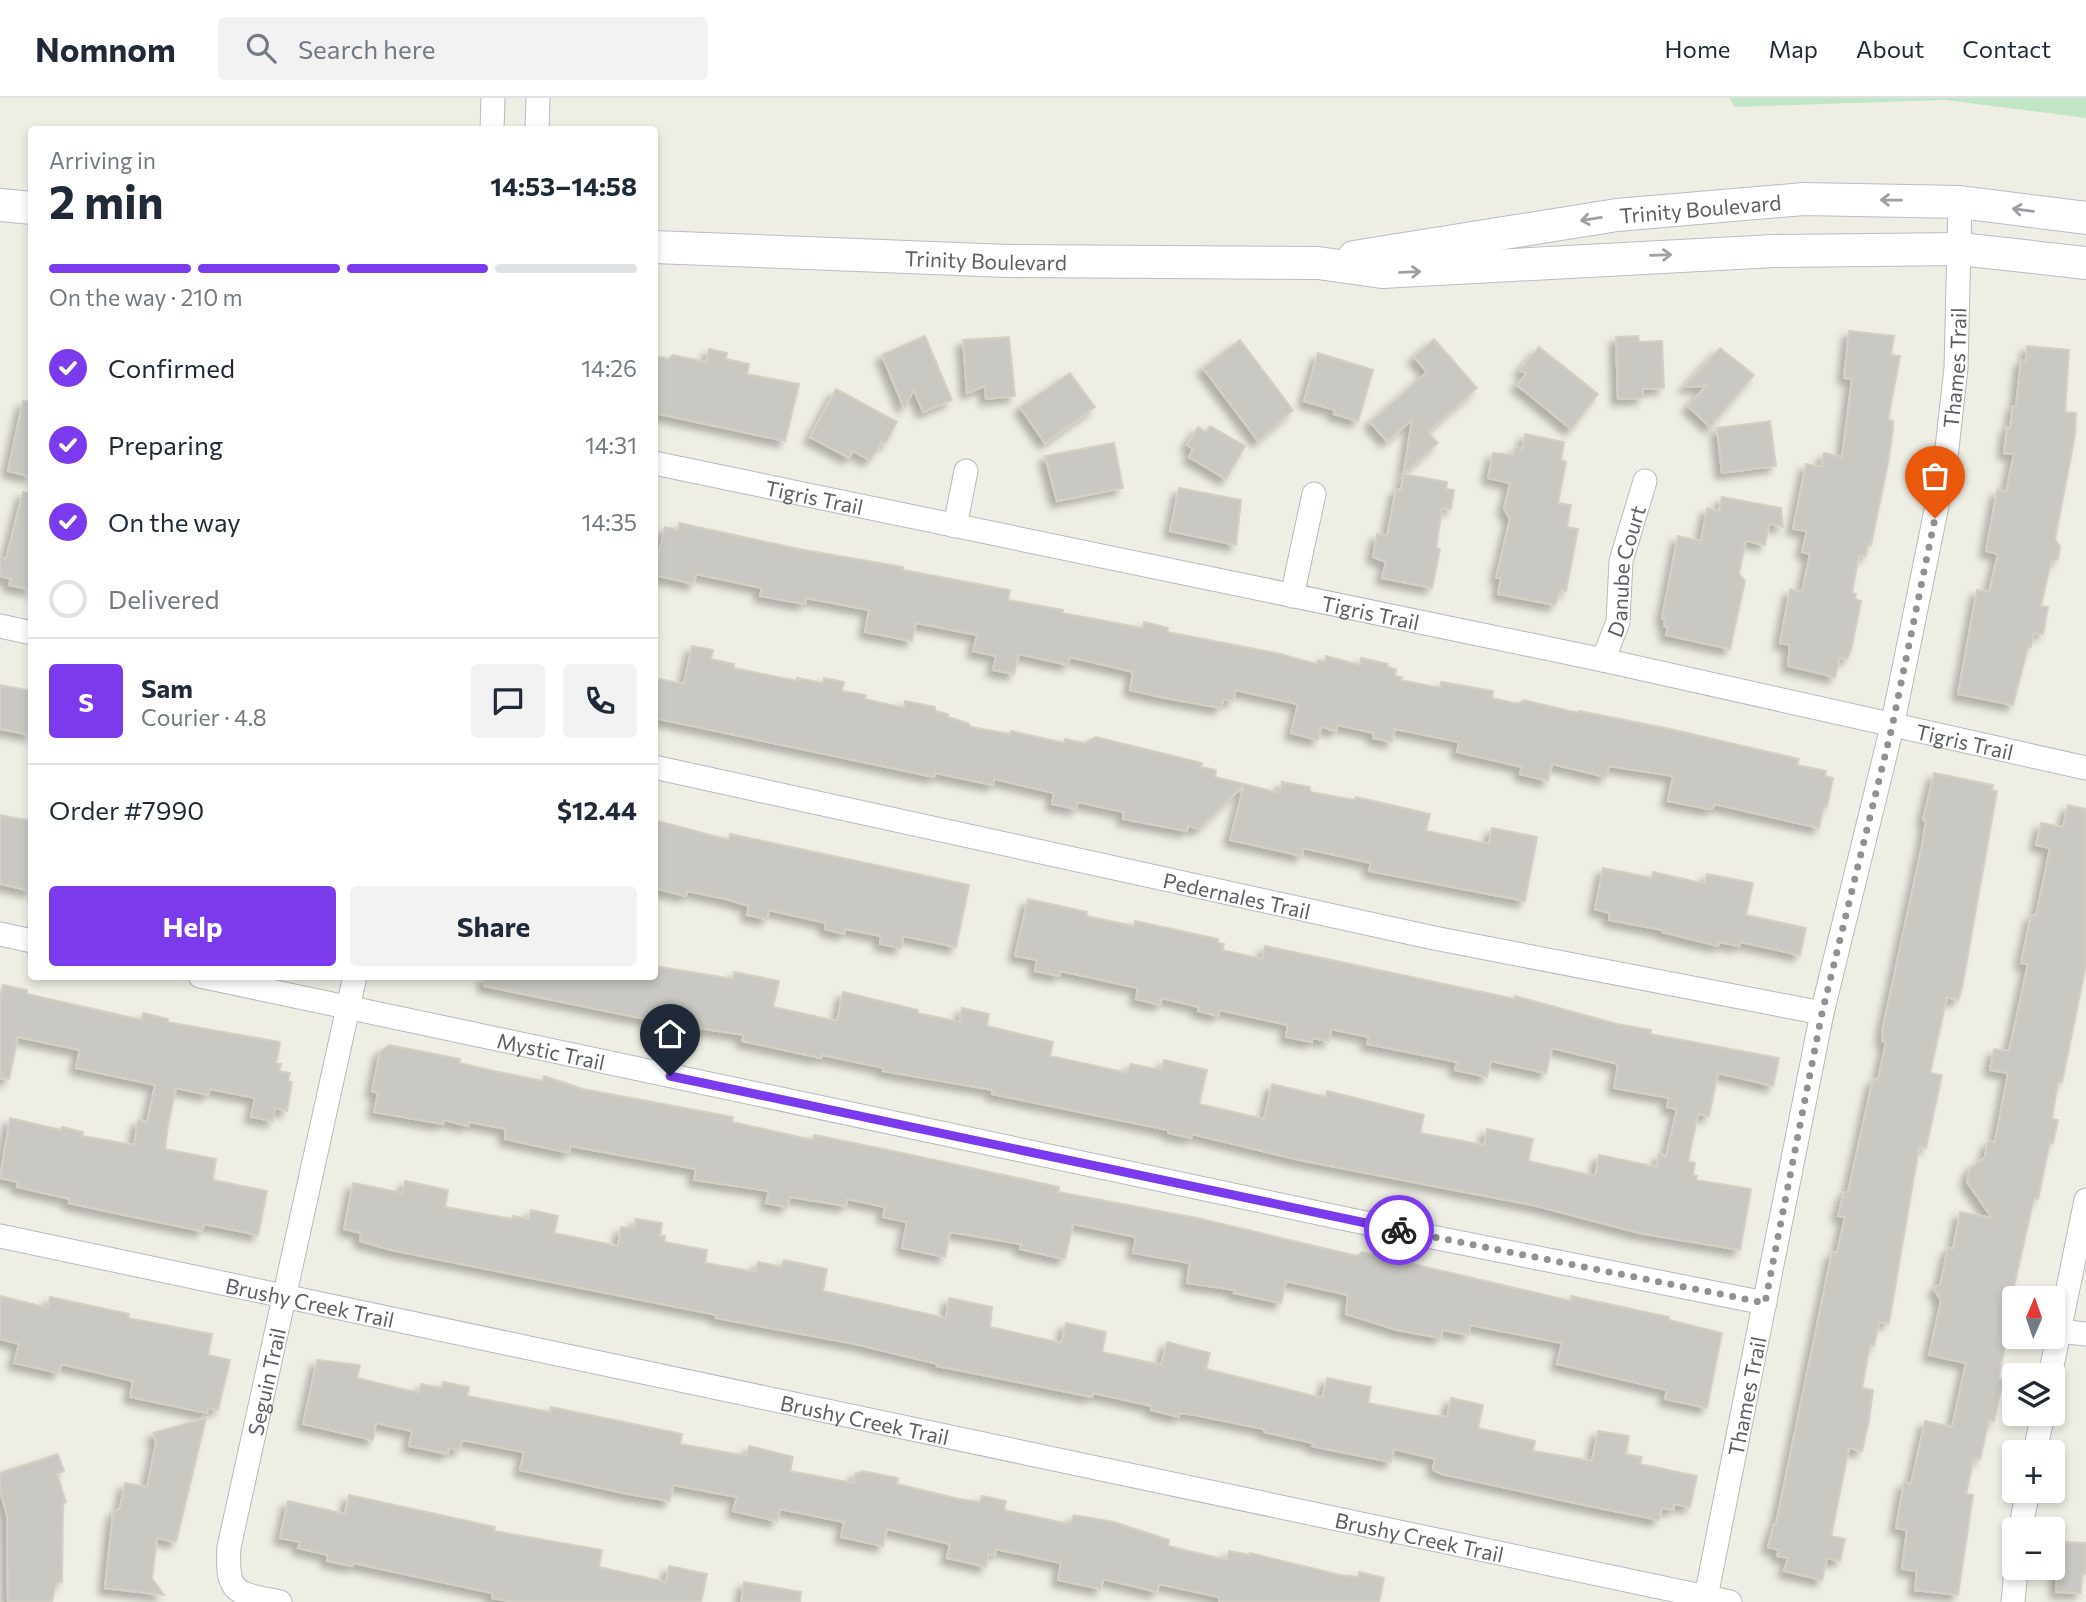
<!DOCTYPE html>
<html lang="en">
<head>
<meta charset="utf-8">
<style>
	body { margin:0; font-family:Commissioner,sans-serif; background:#f2f2f3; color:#1f2937; height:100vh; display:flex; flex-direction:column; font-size:26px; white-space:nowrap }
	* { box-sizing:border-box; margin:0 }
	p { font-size:23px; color:#747a83 }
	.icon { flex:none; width:38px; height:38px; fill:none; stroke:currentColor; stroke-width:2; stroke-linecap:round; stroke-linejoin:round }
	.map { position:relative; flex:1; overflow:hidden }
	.sheet { position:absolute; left:28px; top:28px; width:630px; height:854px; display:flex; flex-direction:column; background:#fff; border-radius:7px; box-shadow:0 4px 10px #0003 }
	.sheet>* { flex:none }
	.needle { width:46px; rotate:2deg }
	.tools { position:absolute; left:2002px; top:1188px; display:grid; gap:14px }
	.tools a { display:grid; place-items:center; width:63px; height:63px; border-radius:7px; background:#fff; box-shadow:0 4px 10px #0003; font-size:35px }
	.pin { position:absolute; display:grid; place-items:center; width:60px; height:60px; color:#fff; margin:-72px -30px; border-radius:50% 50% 50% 0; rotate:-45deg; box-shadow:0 0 7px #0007 }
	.pin .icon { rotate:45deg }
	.courier { position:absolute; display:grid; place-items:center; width:70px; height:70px; margin:-35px; border:5px solid #7c3aed; border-radius:50%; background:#fff; color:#222; box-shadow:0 2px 9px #0007 }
	.overview em { font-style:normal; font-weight:700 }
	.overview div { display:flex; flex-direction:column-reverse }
	.overview { display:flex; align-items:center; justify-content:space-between; height:119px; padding:0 21px }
	h1 { font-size:46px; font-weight:700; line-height:52px }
	.bar { display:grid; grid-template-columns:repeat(4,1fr); gap:10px 7px; align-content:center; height:84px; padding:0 21px }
	.bar i { height:9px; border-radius:5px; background:#e0e1e3 }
	.bar .selected { background:#7c3aed }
	.bar p { grid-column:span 4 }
	.line { display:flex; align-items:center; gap:18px; padding:0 21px; border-top:2px solid #e0e1e3 }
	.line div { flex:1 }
	.round { display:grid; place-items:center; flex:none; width:74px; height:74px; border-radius:7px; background:#f2f2f3 }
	ol { padding:0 21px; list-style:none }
	li { display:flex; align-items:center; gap:21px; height:77px }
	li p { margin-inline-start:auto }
	li .icon { padding:7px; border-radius:50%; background:#7c3aed; color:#fff; stroke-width:4 }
	li:last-child { color:#747a83 }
	li i { width:38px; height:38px; border:4px solid #e0e1e3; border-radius:50% }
	.button { display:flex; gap:14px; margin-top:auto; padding:14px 21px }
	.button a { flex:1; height:80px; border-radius:7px; background:#7c3aed; color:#fff; font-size:28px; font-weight:700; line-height:80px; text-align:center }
	.button a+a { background:#f2f2f3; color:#1f2937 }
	header { display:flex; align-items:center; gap:42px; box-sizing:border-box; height:98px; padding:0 35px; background:#fff; border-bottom:2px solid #e0e1e3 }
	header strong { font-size:33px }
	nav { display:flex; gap:38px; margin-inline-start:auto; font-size:24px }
	.search { width:490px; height:63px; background:#f2f2f3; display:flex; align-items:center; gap:18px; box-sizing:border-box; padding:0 24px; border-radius:7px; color:#747a83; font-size:26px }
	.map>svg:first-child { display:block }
</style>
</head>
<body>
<header>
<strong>Nomnom</strong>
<div class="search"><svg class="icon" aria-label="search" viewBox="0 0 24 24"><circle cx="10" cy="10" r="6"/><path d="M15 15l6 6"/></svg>Search here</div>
<nav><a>Home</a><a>Map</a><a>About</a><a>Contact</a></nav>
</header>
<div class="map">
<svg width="2086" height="1504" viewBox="0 0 2086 1504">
	<defs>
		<filter id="shadow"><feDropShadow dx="-6" dy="6" stdDeviation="3.5" flood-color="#0004"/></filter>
	</defs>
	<rect width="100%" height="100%" fill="#efeee5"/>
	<path fill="#c1e6c5" d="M1729 0H2086V20L1945 2 1735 9Z"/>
	<g fill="#cac8c2" stroke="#d4d0c3" stroke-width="2" filter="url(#shadow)">
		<path d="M1849 233 1894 238 1891 257 1900 258 1888 322 1893 323V331L1888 365 1871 447 1868 446 1866 458 1859 457 1852 495 1856 496 1855 501 1861 503 1851 552 1847 561 1840 559 1835 579 1788 568 1790 547 1780 545 1790 491 1802 494 1810 456 1802 454 1807 433 1793 431 1806 366 1821 369 1824 355 1842 359 1852 281 1844 280Z"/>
		<path d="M925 238 952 302 923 314 914 292 904 310 882 257Z"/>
		<path d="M1638 238 1639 244 1662 243 1664 290 1643 291V300L1618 301 1616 239Z"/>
		<path d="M1009 239 1015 298 986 301 985 288 967 295 963 242Z"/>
		<path d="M1434 241 1477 290 1428 334 1438 345 1403 376 1447 384 1446 391 1454 392 1451 411 1442 410 1436 450 1440 451 1432 490 1382 480 1386 464 1373 459 1377 436 1387 438 1396 391 1401 392 1412 322 1387 343 1370 324 1427 274 1414 259Z"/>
		<path d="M1240 242 1293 312 1258 343 1203 270Z"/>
		<path d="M2027 248 2069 252 2065 314 2076 315 2075 337 2055 441 2060 448 2058 461 2051 463 2041 508 2048 509 2043 536 2034 535 2031 549H2028L2013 607 1958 596 1977 492 1989 494 1998 456 1986 453 1997 392 2006 394 2014 356 2004 355 2007 329 2010 330 2013 308H2016L2021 262 2026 263Z"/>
		<path d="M1539 249 1598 296 1571 331 1517 287 1526 276 1520 272Z"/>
		<path d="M1720 250 1754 277 1710 329 1688 308 1706 288 1684 289Z"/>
		<path d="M709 251 727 255 726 261 749 266 747 276 799 286 785 343 654 315V258L668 261 673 257 706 264Z"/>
		<path d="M1318 255 1373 272 1358 323 1334 316 1335 312 1304 303Z"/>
		<path d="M1070 275 1095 309 1045 345 1020 309Z"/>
		<path d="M836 291 897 324 885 346 882 344 870 362 853 353 849 360 810 339Z"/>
		<path d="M23 303 32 304V379L8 373Z"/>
		<path d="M1770 323 1776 368 1722 375 1717 330Z"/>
		<path d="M1210 328 1245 348 1226 381 1189 359 1193 351 1187 347 1198 329 1206 334Z"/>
		<path d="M1525 336 1564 344 1561 362 1566 364 1558 405 1571 407 1567 429 1578 431 1566 493 1561 492 1555 507 1498 496 1501 480H1496L1510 421 1504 411 1510 385 1488 380 1493 355 1513 357 1515 349 1522 351Z"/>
		<path d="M1114 345 1123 390 1057 403 1045 358Z"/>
		<path d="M1179 390 1241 402 1236 447 1170 433Z"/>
		<path d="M23 394 32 395V492L9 487 11 481 0 478V460L6 461Z"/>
		<path d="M1722 399 1781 410 1783 429 1769 426 1765 447 1746 443 1739 475 1745 483 1730 551 1666 537 1668 529 1664 528 1665 521 1662 520 1678 438 1701 443 1707 410 1719 413Z"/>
		<path d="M679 425 799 451 903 469V472L1010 492 1008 502 1063 512 1062 515 1143 530 1144 524 1168 530 1167 534 1276 555 1317 566 1318 562 1325 564 1326 558 1360 567 1361 560 1388 566 1387 569 1396 571 1395 578 1402 579 1401 582 1440 590 1441 584 1471 589 1493 593 1492 600 1518 606 1524 602 1578 615 1579 613 1670 631 1799 661 1797 667 1826 673 1825 678 1833 680 1827 709 1824 708 1819 730 1714 706 1713 710 1708 711 1668 703 1673 678 1609 668 1606 679 1552 666 1548 683 1520 676 1522 669 1457 654 1459 644 1395 631 1392 644 1373 640 1374 635 1338 627 1336 633 1321 629 1318 642 1291 635 1298 606 1235 592 1233 603 1223 601 1221 610 1160 599 1130 592 1133 574 1070 559 1068 567 1019 556 1014 576 993 572 996 558 973 553 977 537 916 525 912 543 865 534 869 512 806 500 805 506 760 498 762 490 696 476 694 486 654 477 665 429 678 432Z"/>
		<path d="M692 548 713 552 711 561 734 566V570L797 583V580L823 585 824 580 844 584 842 593 866 597 865 601 904 610 905 603 935 609V613L948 616V619L968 625 971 629 1010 636 1011 633 1064 645 1065 641 1084 645 1096 639 1202 665 1201 669 1216 672 1215 679 1280 695 1282 684 1310 689V694L1355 702 1356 699 1430 716 1426 733 1489 746 1492 730 1537 739 1525 803 1369 773 1371 765 1303 750 1302 758 1230 742 1244 687 1199 731 1188 728 1187 733 1123 721 1124 714 1078 704 1076 711 1052 706 1054 695 994 681 993 687 935 675 934 679 654 620V580L684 586Z"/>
		<path d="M0 587 32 593V637L0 631Z"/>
		<path d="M1934 675 1993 687 1992 692 1997 693 1962 890 1958 902 1947 899 1930 975 1942 977 1926 1050 1919 1049 1889 1225 1879 1224 1874 1248 1870 1247 1862 1290 1873 1292 1869 1322 1862 1353 1849 1350 1831 1438 1845 1441 1840 1463 1827 1460 1822 1482 1784 1473 1788 1460 1777 1458 1779 1452 1768 1449 1774 1426H1776L1832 1154 1837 1155 1845 1119 1838 1118 1844 1094H1848L1873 981 1878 982 1886 944 1882 943 1883 929 1922 748 1926 723 1923 722Z"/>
		<path d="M2068 707 2086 711V867L2062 984H2058L2052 1021 2058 1022 2053 1045 2050 1044 2038 1101 2034 1100 2013 1193 2016 1194 1998 1281 2003 1282 1994 1323 1989 1322 1980 1361 1974 1360 1966 1396 1973 1397 1958 1497 1915 1492 1917 1473 1902 1471 1907 1432 1896 1430 1904 1384 1911 1386 1925 1323 1952 1329 1966 1265 1929 1257 1941 1203 1934 1190 1940 1187 1948 1150 1953 1151 1960 1114 1992 1120 1967 1084 1970 1070 1985 1059 1988 1043 1995 1044 2008 975 1990 972 1994 951 2009 953 2028 866 2021 865 2031 817 2036 818 2050 750 2036 747 2041 725 2063 729Z"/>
		<path d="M0 717 32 723V793L0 786Z"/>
		<path d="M654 722 729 742 730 736 969 787 956 849 903 838 901 850 880 846 881 838 845 831 844 836 825 831 826 825 769 812 767 821 747 817 749 808 726 801 687 793 686 798 654 790Z"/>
		<path d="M1603 770 1652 780 1653 774 1705 786 1707 776 1753 785 1746 817 1806 830 1800 857 1740 844 1739 848 1719 844 1718 848 1662 834V832L1609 822 1610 815 1595 811Z"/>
		<path d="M1028 801 1087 814 1086 818 1134 828 1135 823 1218 841V845L1224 846 1222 852 1262 861 1265 848 1515 901V898L1617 926 1651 932 1650 936 1779 960 1773 988 1718 975 1709 1018 1698 1016 1688 1063 1695 1065 1693 1077 1697 1078 1696 1082 1751 1091 1740 1152 1639 1135 1537 1108 1299 1062 1192 1036 1191 1040 1168 1035V1032L992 996 993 992 883 973 884 970 822 957 821 960 742 943 744 937 660 924 484 888V878H654V868L733 881 734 874 779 883 773 909 837 923 843 894 918 912 917 915 960 924 962 910 989 916 987 928 1053 944 1050 958 1128 975 1130 966 1162 972 1164 962 1207 972 1199 1006 1264 1021 1272 986 1326 999 1327 993 1424 1017 1420 1035 1484 1047 1487 1031 1533 1041 1528 1063 1595 1078 1599 1057 1656 1069 1659 1056 1666 1058 1677 1011 1667 1009 1669 1000 1614 990 1618 966 1552 950 1546 975 1491 963 1487 979 1455 972 1457 964 1367 946 1369 939 1331 931 1329 943 1312 940V944L1286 939 1288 927 1219 912 1218 918 1198 913 1199 909 1162 900 1160 907 1136 901 1138 890 1060 873 1059 878 1035 873 1037 862 1015 858Z"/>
		<path d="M3 887 27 892V896L142 922 143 915 168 921 167 924 280 944 276 966H281L279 973 290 975 288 983 292 984 287 1013 275 1010 273 1023 251 1019 255 1000 210 991 208 997 176 990 168 1027 165 1051 216 1061 213 1082 267 1093 258 1137 204 1126 202 1133 105 1113 69 1105 70 1101 17 1089 18 1084 0 1080 10 1020 61 1032 62 1029 83 1034 82 1038 134 1047 138 1022 147 1024 155 987 76 970 80 952 18 939 9 981 0 980V901Z"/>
		<path d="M389 947 460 961 459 965 494 973 543 983 544 978 583 991 733 1019 732 1024 813 1042 814 1037 893 1053 1059 1089 1058 1094 1197 1120 1357 1158 1362 1154 1571 1203V1198L1669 1219V1222L1722 1235 1707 1310 1665 1301 1667 1292 1557 1266 1562 1245 1470 1227 1469 1237 1442 1232 1441 1240 1397 1232 1346 1216 1348 1197 1286 1183 1281 1205 1234 1195 1235 1192 1187 1185 1190 1165 1133 1155 1136 1139 1073 1126 1065 1160H1059L1020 1151 1021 1146 950 1134 945 1159 902 1150 907 1124 883 1119 885 1109 847 1101 846 1108 790 1099 787 1109 766 1105 769 1093 694 1082 696 1071 570 1048 569 1055 505 1041 506 1031 469 1024 468 1028 444 1022 443 1026 374 1014 378 995 372 993 380 954Z"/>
		<path d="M405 1083 448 1092 445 1109 512 1121 513 1118 529 1121 531 1112 558 1118 554 1135 618 1148 621 1129 634 1131 636 1121 662 1125 660 1138H665L664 1144 707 1152 705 1165 756 1174 758 1164 782 1169 784 1162 827 1171 823 1193 946 1220 949 1200 992 1209 990 1229 1061 1245 1066 1225 1106 1234 1102 1254 1161 1267 1167 1244 1210 1255 1206 1271 1322 1300 1327 1280 1371 1289 1368 1305 1430 1317 1447 1319 1451 1300 1483 1307 1478 1330 1535 1343 1533 1353 1592 1363 1598 1333 1629 1338 1626 1356 1642 1359 1640 1366 1697 1378 1690 1409 1674 1406 1673 1412 1662 1410 1659 1422 1584 1407 1442 1376 1433 1372 1435 1361 1394 1351 1391 1364 1326 1351 1312 1348 1313 1345 1264 1334V1331L1195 1317 1179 1315V1319L1151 1312 1152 1308 1093 1295 1092 1299 937 1268 938 1266 855 1246 716 1220 717 1217 391 1152 360 1143 361 1135 344 1131 353 1085 403 1095Z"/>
		<path d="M0 1198 48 1210 50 1199 129 1216 128 1220 212 1236 208 1257 230 1262 218 1312 208 1310 207 1315 130 1299 133 1283 61 1266 59 1275 14 1265 19 1246 0 1241Z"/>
		<path d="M317 1262 360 1267 357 1280 419 1295 421 1286 442 1290 443 1284 469 1289 467 1298 550 1314 551 1309 682 1336 680 1346 747 1358 749 1348 793 1359 790 1373 853 1385 855 1376 862 1373 898 1380 897 1386 959 1401 980 1404 982 1398 1006 1403 1004 1412 1069 1426 1074 1417 1114 1424 1169 1442 1168 1448 1227 1462 1229 1453 1250 1457V1455L1340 1477 1358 1479 1359 1474 1384 1480 1379 1504H1219V1499L1159 1486 1157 1494 1103 1481 1101 1491 1058 1482 1061 1465 996 1451 995 1457 988 1456 986 1469 947 1460 950 1446 887 1431 883 1448 841 1439 844 1424 780 1411 777 1423 733 1413 737 1399 673 1387 670 1403 628 1396 520 1372 524 1354 462 1342 460 1352 449 1350 448 1356 409 1348 412 1333 376 1325 373 1342 303 1326Z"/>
		<path d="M206 1320 176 1444 157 1440 152 1480 164 1497 105 1490 113 1415 120 1410 125 1385 147 1389 156 1345 153 1335Z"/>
		<path d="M58 1356 64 1373 57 1376 66 1404 63 1405 62 1484H56L52 1504H8L7 1417 0 1393V1375Z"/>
		<path d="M349 1397 495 1429 494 1433 602 1452 599 1469 666 1484 669 1468 707 1476 701 1504H516L492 1500V1495L353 1465 352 1468 327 1463 328 1457 298 1450 300 1444 280 1440 288 1403 345 1416Z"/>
		<path d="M2063 1444 2086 1445V1476H2082L2081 1495 2056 1494 2057 1468H2062Z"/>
		<path d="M744 1484 801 1494 800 1504H741Z"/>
	</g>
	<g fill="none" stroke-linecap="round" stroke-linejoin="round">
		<g stroke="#b7b9be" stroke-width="25">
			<g id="street">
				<path d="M492 32 493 0"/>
				<path d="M537 32 538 0"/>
				<path id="s1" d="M654 365 1603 562 2086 670"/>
				<path d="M955 428 966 373"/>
				<path d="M1292 498 1314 396"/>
				<path d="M0 528 32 535"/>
				<path id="s2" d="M1603 562 1618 524 1621 463 1645 383"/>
				<path id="s3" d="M654 669 1434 840 1822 915"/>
				<path d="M0 836 32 843"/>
				<path id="s4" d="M200 878 1422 1137 1765 1205"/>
				<path id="s5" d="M0 1138 1730 1504"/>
				<path d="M2059 1233 2086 1236"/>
				<path d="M2050 1278 2086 1102"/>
				<path d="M2035 1354 2043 1316"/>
				<path d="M2020 1432 2028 1393"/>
				<path id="s6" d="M280 1504C236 1495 226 1497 229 1449L355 878"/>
				<path id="s7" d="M1705 1504 1822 915 1892 629 1945 368 1956 270 1960 104"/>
				<path d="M2013 1504 2016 1470"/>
			</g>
		</g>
		<g stroke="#babcc3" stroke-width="34">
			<g id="secondary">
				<path d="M0 107 32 110"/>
				<path id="s8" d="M654 149 1008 163 1318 165 1382 174 1774 153 1960 151 2086 165"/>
				<path id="s9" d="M1354 159 1617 117 1804 101 1960 104 2086 120"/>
			</g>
		</g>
		<use href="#street" stroke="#fff" stroke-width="23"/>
		<use href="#secondary" stroke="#fff" stroke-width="32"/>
	</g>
	<defs><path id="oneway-shaft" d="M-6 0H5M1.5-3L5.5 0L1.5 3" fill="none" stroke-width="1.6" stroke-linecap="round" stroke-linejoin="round" transform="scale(1.75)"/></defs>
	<g stroke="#9d9fa3">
		<use href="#oneway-shaft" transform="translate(1891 102) rotate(-179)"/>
		<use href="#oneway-shaft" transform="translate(2023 112) rotate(-173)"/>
		<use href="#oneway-shaft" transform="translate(1591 121) rotate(171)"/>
		<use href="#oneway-shaft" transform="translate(1661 157) rotate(-2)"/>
		<use href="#oneway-shaft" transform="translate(1410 174) rotate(-2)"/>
	</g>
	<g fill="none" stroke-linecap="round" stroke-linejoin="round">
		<path stroke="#8f9192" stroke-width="7" stroke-dasharray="0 12.6" d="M1399 1132 1765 1205 1822 915 1892 629 1935 420"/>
		<path stroke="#7c3aed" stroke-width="9" d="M670 978 1399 1132"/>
	</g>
	<g text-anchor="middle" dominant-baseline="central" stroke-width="5" stroke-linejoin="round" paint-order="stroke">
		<g font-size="21" fill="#5c5f65" stroke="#fff">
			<text stroke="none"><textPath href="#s9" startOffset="350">Trinity Boulevard</textPath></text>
			<text stroke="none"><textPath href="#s8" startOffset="332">Trinity Boulevard</textPath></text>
			<text stroke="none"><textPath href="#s7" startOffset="1260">Thames Trail</textPath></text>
			<text stroke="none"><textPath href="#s1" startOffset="164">Tigris Trail</textPath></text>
			<text stroke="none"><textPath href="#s2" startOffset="93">Danube Court</textPath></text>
			<text stroke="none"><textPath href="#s1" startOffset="732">Tigris Trail</textPath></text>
			<text stroke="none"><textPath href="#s1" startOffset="1340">Tigris Trail</textPath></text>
			<text stroke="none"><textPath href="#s3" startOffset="597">Pedernales Trail</textPath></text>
			<text stroke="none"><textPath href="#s4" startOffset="359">Mystic Trail</textPath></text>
			<text stroke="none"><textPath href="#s5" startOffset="317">Brushy Creek Trail</textPath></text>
			<text stroke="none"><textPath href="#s6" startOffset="259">Seguin Trail</textPath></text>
			<text stroke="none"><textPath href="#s7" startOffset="210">Thames Trail</textPath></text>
			<text stroke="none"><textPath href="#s5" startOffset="884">Brushy Creek Trail</textPath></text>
			<text stroke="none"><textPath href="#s5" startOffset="1451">Brushy Creek Trail</textPath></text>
		</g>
	</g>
</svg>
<div class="tools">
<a><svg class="needle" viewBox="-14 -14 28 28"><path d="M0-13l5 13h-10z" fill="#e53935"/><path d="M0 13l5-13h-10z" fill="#747a83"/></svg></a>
<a><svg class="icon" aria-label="layers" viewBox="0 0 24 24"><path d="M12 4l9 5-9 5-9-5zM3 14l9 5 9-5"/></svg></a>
<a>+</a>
<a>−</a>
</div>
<div class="pin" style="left:1935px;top:420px;background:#ea580c"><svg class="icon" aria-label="bag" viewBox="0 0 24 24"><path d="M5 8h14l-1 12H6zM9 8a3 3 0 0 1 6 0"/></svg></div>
<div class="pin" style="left:670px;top:978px;background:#1f2937"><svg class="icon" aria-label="home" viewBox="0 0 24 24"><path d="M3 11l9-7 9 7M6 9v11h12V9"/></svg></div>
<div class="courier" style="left:1399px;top:1132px"><svg class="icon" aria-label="bike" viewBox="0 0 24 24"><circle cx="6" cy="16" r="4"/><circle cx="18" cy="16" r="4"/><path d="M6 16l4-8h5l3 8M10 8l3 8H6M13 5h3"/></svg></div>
<section class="sheet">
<div class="overview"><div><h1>2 min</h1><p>Arriving in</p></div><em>14:53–14:58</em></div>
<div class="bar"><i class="selected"></i><i class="selected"></i><i class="selected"></i><i></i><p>On the way · 210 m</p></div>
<ol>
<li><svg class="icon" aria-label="check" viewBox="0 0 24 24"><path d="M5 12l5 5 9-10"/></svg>Confirmed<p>14:26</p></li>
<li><svg class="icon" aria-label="check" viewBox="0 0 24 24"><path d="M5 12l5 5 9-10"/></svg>Preparing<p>14:31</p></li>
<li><svg class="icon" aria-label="check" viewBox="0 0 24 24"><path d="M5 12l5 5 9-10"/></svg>On the way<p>14:35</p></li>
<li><i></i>Delivered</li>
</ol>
<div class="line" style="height:126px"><b class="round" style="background:#7c3aed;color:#fff">S</b><div><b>Sam</b><p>Courier · 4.8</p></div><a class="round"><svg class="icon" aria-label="chat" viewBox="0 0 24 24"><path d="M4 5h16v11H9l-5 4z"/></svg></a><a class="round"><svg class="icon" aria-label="phone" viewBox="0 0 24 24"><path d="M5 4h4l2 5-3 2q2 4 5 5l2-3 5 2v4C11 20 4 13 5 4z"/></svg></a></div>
<div class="line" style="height:91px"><div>Order #7990</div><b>$12.44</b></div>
<div class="button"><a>Help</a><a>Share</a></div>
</section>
</div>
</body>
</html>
